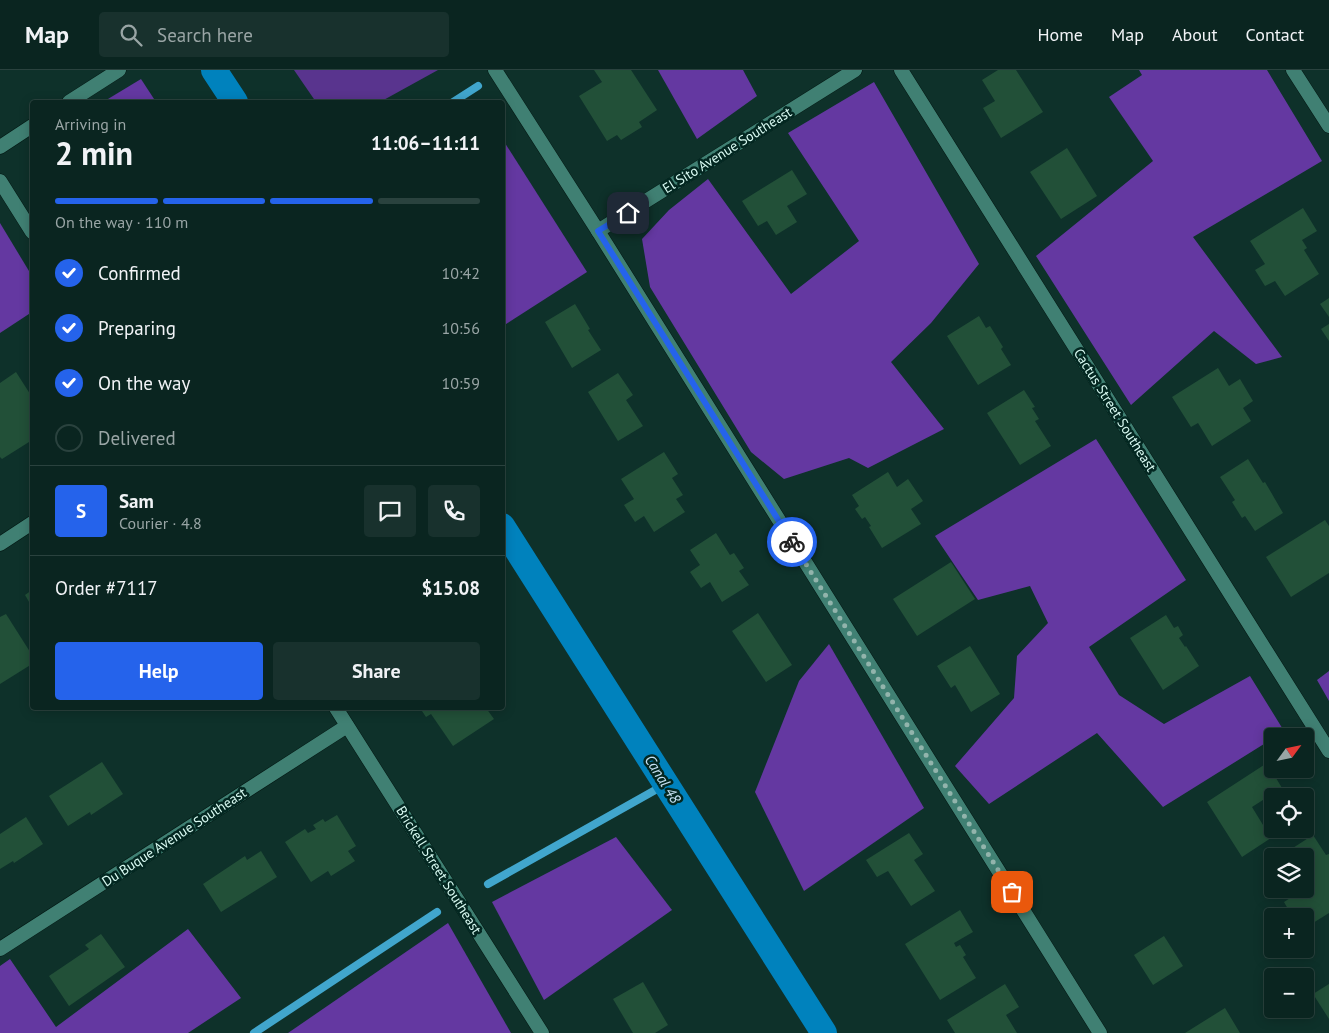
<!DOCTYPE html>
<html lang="en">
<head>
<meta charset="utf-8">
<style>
	body { margin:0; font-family:"PT Sans",sans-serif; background:#18312d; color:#f1f3f6; height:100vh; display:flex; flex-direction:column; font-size:19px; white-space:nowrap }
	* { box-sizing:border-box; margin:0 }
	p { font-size:16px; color:#99a5a5 }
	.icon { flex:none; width:28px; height:28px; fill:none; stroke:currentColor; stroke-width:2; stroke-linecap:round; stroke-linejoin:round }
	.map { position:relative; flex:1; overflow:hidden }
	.sheet { position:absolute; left:30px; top:30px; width:475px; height:610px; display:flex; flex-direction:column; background:#0a2520; border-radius:5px; box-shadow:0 2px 12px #0003,0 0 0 1px #2a423e }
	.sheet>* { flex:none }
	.needle { width:32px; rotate:57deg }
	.tools { position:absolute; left:1264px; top:658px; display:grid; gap:10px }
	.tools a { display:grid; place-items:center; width:50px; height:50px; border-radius:5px; background:#0a2520; box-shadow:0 2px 12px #0003,0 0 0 1px #2a423e; font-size:25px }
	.pin { position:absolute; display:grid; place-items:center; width:42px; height:42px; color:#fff; margin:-21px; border-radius:10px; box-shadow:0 2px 8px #0006 }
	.courier { position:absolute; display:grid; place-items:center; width:50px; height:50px; margin:-25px; border:4px solid #2563eb; border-radius:50%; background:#fff; color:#222; box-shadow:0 1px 6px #0007 }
	.headline em { font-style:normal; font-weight:600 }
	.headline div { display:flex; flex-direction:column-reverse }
	.headline { display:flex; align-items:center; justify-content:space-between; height:85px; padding:0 25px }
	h1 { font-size:32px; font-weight:600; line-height:38px }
	.bar { display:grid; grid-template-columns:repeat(4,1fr); gap:8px 5px; align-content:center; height:60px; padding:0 25px }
	.bar i { height:6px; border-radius:4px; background:#2a423e }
	.bar .current { background:#2563eb }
	.bar p { grid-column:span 4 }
	.line { display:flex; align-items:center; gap:12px; padding:0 25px; border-top:1px solid #2a423e }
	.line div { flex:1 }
	.round { display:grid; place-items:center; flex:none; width:52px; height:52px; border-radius:5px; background:#18312d }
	ol { padding:0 25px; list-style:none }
	li { display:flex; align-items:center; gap:15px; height:55px }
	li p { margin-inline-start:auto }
	li .icon { padding:5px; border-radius:50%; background:#2563eb; color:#fff; stroke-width:4 }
	li:last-child { color:#99a5a5 }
	li i { width:28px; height:28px; border:2px solid #2a423e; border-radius:50% }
	.button { display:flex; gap:10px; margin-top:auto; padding:10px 25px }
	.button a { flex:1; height:58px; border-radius:5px; background:#2563eb; color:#fff; font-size:20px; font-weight:600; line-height:58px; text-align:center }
	.button a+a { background:#18312d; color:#f1f3f6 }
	header { display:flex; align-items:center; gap:30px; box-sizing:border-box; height:70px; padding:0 25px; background:#0a2520; border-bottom:1px solid #2a423e }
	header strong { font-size:24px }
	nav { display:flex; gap:28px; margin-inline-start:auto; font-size:18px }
	.search { width:350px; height:45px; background:#18312d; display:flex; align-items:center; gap:12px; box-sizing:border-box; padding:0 18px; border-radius:5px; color:#99a5a5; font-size:19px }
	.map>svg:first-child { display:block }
</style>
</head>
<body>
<header>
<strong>Map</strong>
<div class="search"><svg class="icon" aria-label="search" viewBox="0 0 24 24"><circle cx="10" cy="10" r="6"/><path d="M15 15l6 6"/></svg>Search here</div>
<nav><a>Home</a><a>Map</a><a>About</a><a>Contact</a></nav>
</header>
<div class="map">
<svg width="1329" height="963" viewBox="0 0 1329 963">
	<rect width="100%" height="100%" fill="#0e312a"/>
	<path fill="#59348e" d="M294 0H438L380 32H316Z"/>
	<g fill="#6438a1">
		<path d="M658 0H743L757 26 697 69Z"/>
		<path d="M1139 0H1267L1322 91 1193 167 1282 287 1256 294 1214 261 1131 335 1036 186 1153 91 1109 27 1142 5Z"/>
		<path d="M141 9 156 32H103Z"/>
		<path d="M874 12 979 194 931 253 891 292 944 359 868 398 849 388 784 409 751 382 650 217 642 169 669 140 708 109 791 224 859 171 788 63Z"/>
		<path d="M503 70 587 202 503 256H502Z"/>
		<path d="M0 153 32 206V242L0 263Z"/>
		<path d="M1096 369 1186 510 1089 577 1119 625 1164 654 1250 606 1284 661 1276 666H1272V669L1163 737 1097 663 989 734 955 696 1014 628 1017 586 1048 553 1030 516 978 530 935 466Z"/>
		<path d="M829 574 924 738 804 821 755 722 799 611Z"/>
		<path d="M1329 601V631L1317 610Z"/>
		<path d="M616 767 672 840 544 930 492 832Z"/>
		<path d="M448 853 511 963H288Z"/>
		<path d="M188 859 241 928 188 963H0V896L10 889 56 957Z"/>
	</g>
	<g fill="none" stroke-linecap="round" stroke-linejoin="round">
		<g stroke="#41a6cd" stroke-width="8">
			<path d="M453 32 478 16"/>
			<path d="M488 814 666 714"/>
			<path d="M254 963 437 842"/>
		</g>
		<g stroke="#0082bd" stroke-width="26">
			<path d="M214 0 235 32"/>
			<path d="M502 456 824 963"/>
		</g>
	</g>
	<g fill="#225038">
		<path d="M594 0H631L657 40 639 52 642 57 621 70 617 65 607 71 579 26 602 12Z"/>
		<path d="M998 0H1016L1043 42 1001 68 983 38 995 31 982 10Z"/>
		<path d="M1067 78 1097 126 1061 149 1030 102Z"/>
		<path d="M792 100 807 124 787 136 797 152 776 165 767 151 758 156 742 131Z"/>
		<path d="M1303 138 1317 161 1302 170 1307 178 1304 180 1319 204 1285 226 1275 211 1265 216 1255 200 1265 194 1250 171Z"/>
		<path d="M1329 228V247L1320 234Z"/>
		<path d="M575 234 590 259 588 260 601 280 572 298 545 252Z"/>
		<path d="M979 246 986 258 990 256 1003 277 1001 279 1011 295 978 315 947 266Z"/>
		<path d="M1329 254V271L1321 259Z"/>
		<path d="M1218 298 1229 316 1240 309 1253 331 1243 338 1251 351 1212 376 1198 353 1191 357 1172 327Z"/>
		<path d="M16 302 32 327V377L29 372 2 389 0 387V313Z"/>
		<path d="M618 303 633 325 626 330 643 356 618 371 588 322Z"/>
		<path d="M1024 320 1035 337 1032 338 1039 349 1035 351 1051 376 1020 395 987 343Z"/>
		<path d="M664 382 678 404 672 408 683 425 676 429 685 442 654 462 644 446 635 452 624 435 634 429 621 409Z"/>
		<path d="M1248 389 1263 413 1265 412 1283 443 1255 461 1245 446 1242 448 1232 432 1235 430 1220 407Z"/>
		<path d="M888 402 897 417 908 409 923 431 911 439 921 454 882 478 869 457 871 456 865 447 862 449 855 439 859 436 852 425Z"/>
		<path d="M1325 450 1329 456V503L1291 527 1266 487Z"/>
		<path d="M716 463 730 485 734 483 744 498 739 501 749 515 722 532 710 512 701 518 690 502 700 495 690 480Z"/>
		<path d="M951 492 975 529 917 566 893 529Z"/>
		<path d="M32 520V537L25 525Z"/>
		<path d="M758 543 792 595 766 612 732 561Z"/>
		<path d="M6 544 32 585V594L0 614V547Z"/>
		<path d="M1166 545 1174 558 1178 556 1183 565 1179 568 1185 577 1186 576 1199 596 1163 620 1130 568Z"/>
		<path d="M970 576 1000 624 971 642 955 615 951 618 937 596Z"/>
		<path d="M420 638H486L494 649 453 676 431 644 426 647Z"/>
		<path d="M102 692 123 724 91 745 90 742 68 756 49 726Z"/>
		<path d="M1267 693 1282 718 1252 737 1271 768 1242 787 1207 732Z"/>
		<path d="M337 745 356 776 348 781 355 791 331 806 328 801 311 812 285 772 305 759 308 763 316 759 313 755 323 749 325 752Z"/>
		<path d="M26 747 43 774 14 793 13 791 0 799V764Z"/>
		<path d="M909 763 923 784 914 790 935 821 911 836 888 801 877 807 866 790Z"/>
		<path d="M1313 765 1326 785 1329 784V843L1305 858V846H1292L1284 832 1295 825 1291 819H1305V786L1282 785Z"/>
		<path d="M261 781 277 807 221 842 203 814 245 786 247 790Z"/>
		<path d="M960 840 973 862 954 873 956 877 960 875 966 885 963 887 976 908 940 930 905 874Z"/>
		<path d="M101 864 125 897 69 936 49 906 89 879 85 875Z"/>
		<path d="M1164 866 1183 896 1153 915 1134 885Z"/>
		<path d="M643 912 668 955 655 963H633L613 929Z"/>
		<path d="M1005 914 1019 937 1006 945 1017 963H955L947 950Z"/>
		<path d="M1329 914V949L1313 924Z"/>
		<path d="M1225 938 1240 963H1185Z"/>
	</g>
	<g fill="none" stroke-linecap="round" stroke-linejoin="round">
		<g stroke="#031713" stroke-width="15">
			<g id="minor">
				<path d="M495 0 598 161 1100 963"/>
				<path d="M901 0 1329 681"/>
				<path d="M1293 0 1329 56"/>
				<path d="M69 32 119 0"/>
				<path d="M0 77 32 56"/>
				<path d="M0 111 32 162"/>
				<path d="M598 161 855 0"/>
				<path d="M0 474 32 453"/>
				<path d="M336 638 542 963"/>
				<path d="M0 879 347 656"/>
			</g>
		</g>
		<use href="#minor" stroke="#408073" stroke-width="14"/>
	</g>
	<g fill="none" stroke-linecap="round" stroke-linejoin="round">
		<path stroke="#92b4ac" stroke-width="5" stroke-dasharray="0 9" d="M792 472 1012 822"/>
		<path stroke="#2563eb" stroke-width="6" d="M628 143 598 161 792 472"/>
	</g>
	<g text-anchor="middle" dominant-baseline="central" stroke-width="5" stroke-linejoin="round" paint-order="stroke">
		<g font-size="14" fill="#d9faf2" stroke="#032721">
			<text transform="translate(727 80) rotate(-32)">El Sito Avenue Southeast</text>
			<text transform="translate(1115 340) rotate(58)">Cactus Street Southeast</text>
			<text transform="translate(174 767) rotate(-33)">Du Buque Avenue Southeast</text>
			<text transform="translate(439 800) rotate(58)">Brickell Street Southeast</text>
		</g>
		<g font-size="15" font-style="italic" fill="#c5e0f2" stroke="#032721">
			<text transform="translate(663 709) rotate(58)">Canal 48</text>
		</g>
	</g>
</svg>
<div class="tools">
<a><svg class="needle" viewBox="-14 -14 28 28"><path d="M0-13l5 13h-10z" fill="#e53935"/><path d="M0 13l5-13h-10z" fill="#99a5a5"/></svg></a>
<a><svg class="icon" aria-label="locate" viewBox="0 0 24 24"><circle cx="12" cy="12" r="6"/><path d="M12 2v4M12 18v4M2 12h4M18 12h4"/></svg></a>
<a><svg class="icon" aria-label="layers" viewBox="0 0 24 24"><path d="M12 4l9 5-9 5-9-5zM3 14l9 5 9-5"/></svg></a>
<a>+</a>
<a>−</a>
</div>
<div class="pin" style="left:1012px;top:822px;background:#ea580c"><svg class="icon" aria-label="bag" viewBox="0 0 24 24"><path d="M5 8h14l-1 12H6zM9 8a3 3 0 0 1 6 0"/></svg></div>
<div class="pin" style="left:628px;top:143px;background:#1f2937"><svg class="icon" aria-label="home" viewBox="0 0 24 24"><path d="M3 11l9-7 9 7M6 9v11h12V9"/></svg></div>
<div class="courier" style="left:792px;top:472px"><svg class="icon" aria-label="bike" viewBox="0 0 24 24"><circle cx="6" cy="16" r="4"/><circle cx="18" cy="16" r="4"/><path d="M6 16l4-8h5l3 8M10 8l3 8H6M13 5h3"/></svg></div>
<section class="sheet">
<div class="headline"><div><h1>2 min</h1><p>Arriving in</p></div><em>11:06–11:11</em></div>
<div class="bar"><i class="current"></i><i class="current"></i><i class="current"></i><i></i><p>On the way · 110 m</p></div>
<ol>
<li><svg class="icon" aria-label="check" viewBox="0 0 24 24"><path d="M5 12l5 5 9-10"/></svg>Confirmed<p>10:42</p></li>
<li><svg class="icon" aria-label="check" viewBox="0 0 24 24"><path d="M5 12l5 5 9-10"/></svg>Preparing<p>10:56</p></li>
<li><svg class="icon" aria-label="check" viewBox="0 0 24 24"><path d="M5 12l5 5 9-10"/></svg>On the way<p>10:59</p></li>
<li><i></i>Delivered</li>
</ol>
<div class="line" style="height:90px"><b class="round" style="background:#2563eb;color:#fff">S</b><div><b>Sam</b><p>Courier · 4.8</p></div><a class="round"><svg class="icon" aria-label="chat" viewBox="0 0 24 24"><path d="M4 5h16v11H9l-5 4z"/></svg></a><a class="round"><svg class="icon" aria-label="phone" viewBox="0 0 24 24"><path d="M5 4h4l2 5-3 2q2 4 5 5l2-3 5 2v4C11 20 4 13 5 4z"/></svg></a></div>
<div class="line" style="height:65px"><div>Order #7117</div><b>$15.08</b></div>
<div class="button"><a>Help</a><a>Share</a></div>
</section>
</div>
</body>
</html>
